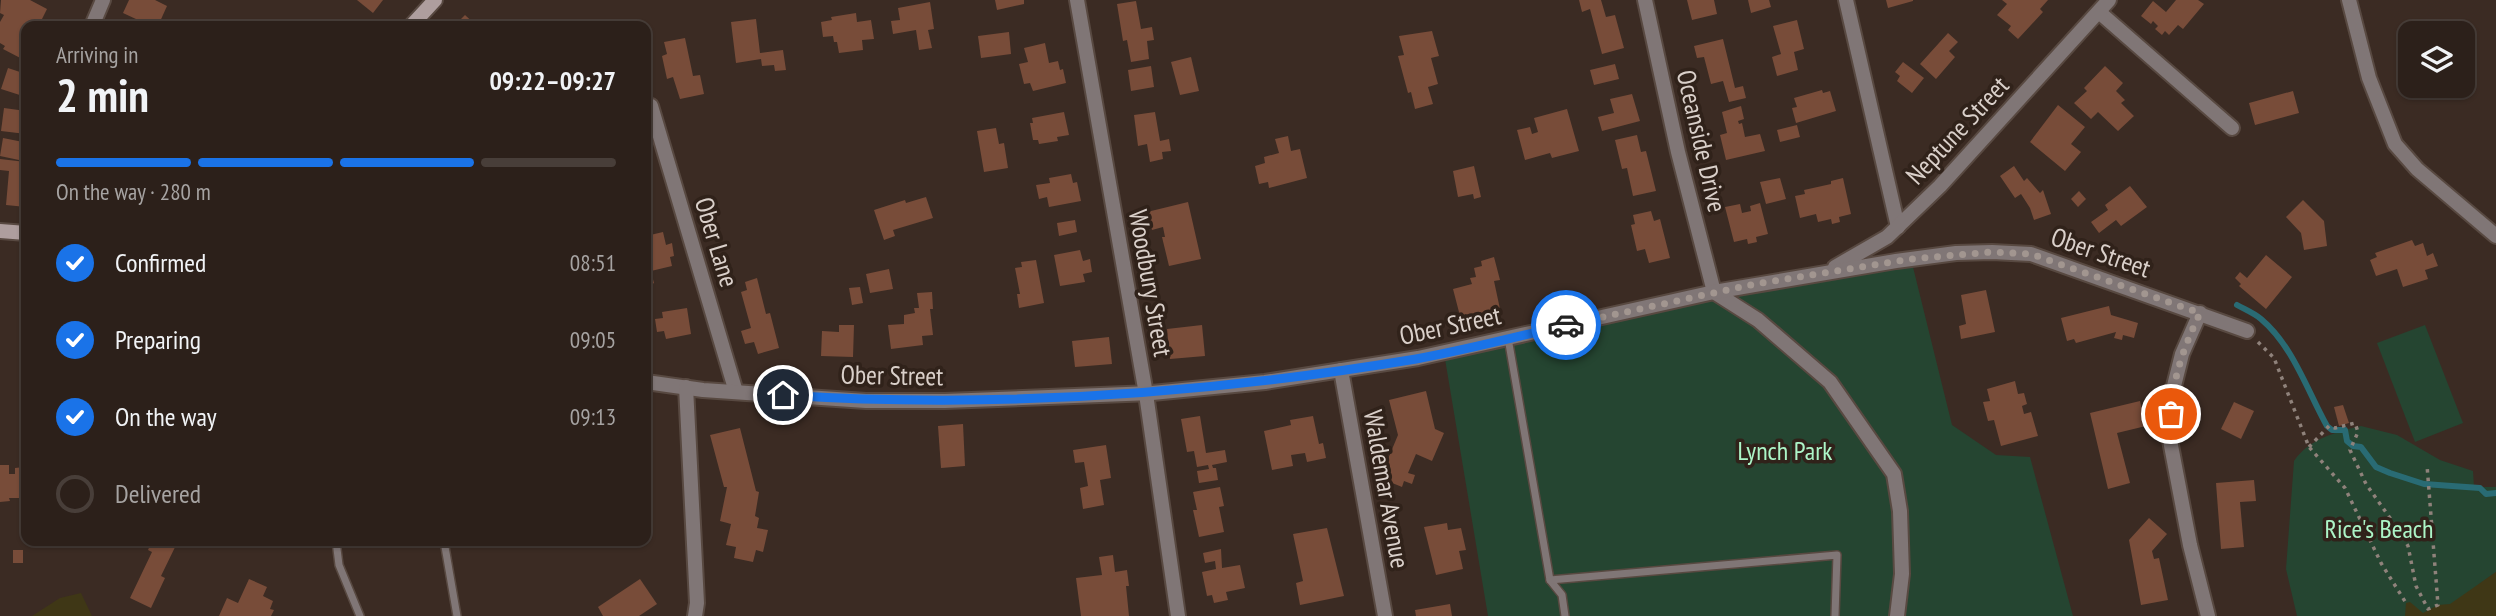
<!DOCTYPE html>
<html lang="en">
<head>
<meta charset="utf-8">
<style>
	body { margin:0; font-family:"PT Sans Narrow",sans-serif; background:#342823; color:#f1f3f6; height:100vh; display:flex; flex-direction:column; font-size:26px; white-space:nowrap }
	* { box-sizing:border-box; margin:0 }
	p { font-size:23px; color:#a6a3a2 }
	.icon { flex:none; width:38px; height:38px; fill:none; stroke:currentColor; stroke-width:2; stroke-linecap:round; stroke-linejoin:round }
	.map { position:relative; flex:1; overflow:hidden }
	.side { position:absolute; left:21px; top:21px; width:630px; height:525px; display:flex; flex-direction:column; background:#2c201a; border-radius:14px; box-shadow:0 2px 5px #0004,0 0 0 2px #483e39 }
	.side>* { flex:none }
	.tools { position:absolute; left:2398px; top:21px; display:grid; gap:14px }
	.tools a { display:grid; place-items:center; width:77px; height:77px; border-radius:14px; background:#2c201a; box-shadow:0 2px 5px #0004,0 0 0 2px #483e39; font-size:35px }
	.pin { position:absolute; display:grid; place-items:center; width:60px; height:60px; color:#fff; margin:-30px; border:4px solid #fff; border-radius:50%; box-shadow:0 2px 7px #0007 }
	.courier { position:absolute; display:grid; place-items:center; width:70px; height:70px; margin:-35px; border:5px solid #1a73e8; border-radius:50%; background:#fff; color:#222; box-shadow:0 2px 9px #0007 }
	.head em { font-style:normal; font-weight:700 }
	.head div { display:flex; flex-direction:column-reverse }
	.head { display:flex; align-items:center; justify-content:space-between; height:119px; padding:0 35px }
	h1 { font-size:46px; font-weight:700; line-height:52px }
	.bar { display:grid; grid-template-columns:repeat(4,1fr); gap:10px 7px; align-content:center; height:84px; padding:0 35px }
	.bar i { height:9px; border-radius:5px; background:#483e39 }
	.bar .current { background:#1a73e8 }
	.bar p { grid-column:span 4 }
	ol { padding:0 35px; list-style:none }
	li { display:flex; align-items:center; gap:21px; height:77px }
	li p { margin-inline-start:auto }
	li .icon { padding:7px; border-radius:50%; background:#1a73e8; color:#fff; stroke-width:4 }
	li:last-child { color:#a6a3a2 }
	li i { width:38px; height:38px; border:4px solid #483e39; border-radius:50% }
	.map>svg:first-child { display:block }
</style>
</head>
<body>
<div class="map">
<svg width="2496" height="616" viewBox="0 0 2496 616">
	<rect width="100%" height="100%" fill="#3b2b23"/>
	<g fill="#254531">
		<path d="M1911 259 1952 425 1996 455 2030 457 2073 616H1488L1444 353Z"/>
		<path d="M2425 325 2463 423 2415 442 2377 343Z"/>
		<path d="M2361 426 2397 435 2440 460 2473 471 2474 487H2496V572L2478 585 2479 616H2297L2286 569 2294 461C2309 439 2336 432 2361 426Z"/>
	</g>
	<g fill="#3f3716">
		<path d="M2496 572V616H2405L2406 603 2410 602 2423 613 2438 605 2450 604Z"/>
		<path d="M81 593 92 616H32L60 598Z"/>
	</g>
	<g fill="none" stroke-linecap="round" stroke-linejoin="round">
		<path stroke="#296b74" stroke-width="6" d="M2237 305C2244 309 2254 313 2261 319 2293 346 2307 390 2327 426L2332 430H2345L2347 441 2353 446 2361 447 2376 467 2390 473 2424 484 2480 488 2486 494 2496 493"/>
	</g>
	<g fill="#784c39">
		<path d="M1 0H30L47 9 39 25 32 22 30 26H26V33L22 42 26 45V61L3 49 5 46 0 43V22L4 15 0 13Z"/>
		<path d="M129 0H155L167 6 158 26H151L123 13Z"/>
		<path d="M357 0H383L373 13Z"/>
		<path d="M995 0H1024V4L997 10Z"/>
		<path d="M1579 0H1601L1606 17 1615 15 1624 48 1602 54 1590 9 1582 12Z"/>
		<path d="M1687 0H1714L1717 14 1692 20Z"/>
		<path d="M1748 0H1769L1771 7 1751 13Z"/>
		<path d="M1886 0H1913V1L1888 8Z"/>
		<path d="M2002 0H2048L2040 9 2043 12 2018 39 2008 30 2011 26 1997 15 2007 4Z"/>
		<path d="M2176 0H2198L2204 4 2183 29 2178 25 2169 35 2165 31 2162 35 2155 29 2158 26 2153 21 2151 24 2141 16 2153 1 2166 12Z"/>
		<path d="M1136 1 1141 29 1152 27 1154 40 1147 41 1149 59 1131 62 1127 40 1123 41 1117 4Z"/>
		<path d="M930 2 934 29 928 30 932 48 919 50 916 30 893 34 891 21 900 20 898 8Z"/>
		<path d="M856 13 857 22 871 20 874 39 862 40 863 50 839 53 837 42H834L833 36 823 37 821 22 832 20 831 17Z"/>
		<path d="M465 15 477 26H454Z"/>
		<path d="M756 19 760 53 783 50 786 70 775 71 774 65 762 66 761 59 736 63 731 22Z"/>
		<path d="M1797 20 1804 49 1794 52 1798 70 1777 76 1772 57 1781 54 1773 26Z"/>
		<path d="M1432 31 1439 56 1431 58 1438 84 1428 87 1433 104 1415 109 1411 92 1408 93 1398 56 1404 55 1399 36Z"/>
		<path d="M1009 32 1011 54 981 58 978 36Z"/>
		<path d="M1948 33 1958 42 1949 51 1955 57 1936 79 1920 64Z"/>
		<path d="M685 38 693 76 700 75 704 94 680 99 673 77 667 79 662 56 667 54 664 42Z"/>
		<path d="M1723 39 1735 88 1743 86 1746 98 1729 102 1723 81 1711 84 1704 57 1697 58 1694 46Z"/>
		<path d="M1045 43 1049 63 1058 61 1060 70 1063 69 1066 83 1033 91 1030 83 1024 84 1019 64 1028 62 1024 48Z"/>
		<path d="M1191 57 1199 91 1180 95 1171 62Z"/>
		<path d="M1903 62 1924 78 1912 93 1897 81 1900 76 1895 72Z"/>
		<path d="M1615 64 1619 79 1594 85 1590 70Z"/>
		<path d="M1151 66 1154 87 1131 91 1128 70Z"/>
		<path d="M2105 66 2123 83 2116 91 2125 100 2121 103 2134 116 2118 131 2098 112 2091 119 2074 103 2087 91 2084 88Z"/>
		<path d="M8 68 26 74V97L1 89Z"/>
		<path d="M2463 80 2467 91 2443 99 2440 91 2427 96 2424 86H2462Z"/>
		<path d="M1822 90 1823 93 1830 91 1836 111 1796 123 1792 108 1797 107 1794 98Z"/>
		<path d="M2293 91 2299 113 2255 125 2249 103Z"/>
		<path d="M1632 94 1640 121 1602 131 1598 117 1614 113 1610 99Z"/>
		<path d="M2058 105 2085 127 2071 144 2081 152 2065 171 2030 142Z"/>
		<path d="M1741 106 1744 119 1738 121 1739 124 1742 123 1745 137 1760 134 1765 151 1726 160 1720 135 1727 133 1722 112Z"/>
		<path d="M4 108 26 111V134L1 131Z"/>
		<path d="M1567 109 1579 151 1552 158 1550 153 1525 160 1517 130 1530 127 1532 134 1538 132 1534 118Z"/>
		<path d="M1064 112 1069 135 1057 137 1058 141 1039 144 1038 140H1033L1030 123H1033L1032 118Z"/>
		<path d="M1155 112 1160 141 1169 139 1171 151 1162 152 1163 159 1150 162 1147 144 1138 146 1134 115Z"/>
		<path d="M1797 125 1800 137 1780 142 1777 130Z"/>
		<path d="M996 128 999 144 1004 143 1008 168 984 172 977 131Z"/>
		<path d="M1637 135 1641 152 1646 151 1656 191 1633 196 1627 168 1622 169 1615 140Z"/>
		<path d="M1288 136 1291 151 1300 149 1307 178 1269 188 1268 182 1259 184 1255 166 1265 163 1264 157 1279 153 1275 139Z"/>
		<path d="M3 138 23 142 19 160 0 156Z"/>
		<path d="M0 159 26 162V207L6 205 9 171 0 170Z"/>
		<path d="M1474 166 1481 197 1474 199 1473 194 1458 197 1453 171Z"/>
		<path d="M2014 166 2024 181 2027 178 2040 193 2043 190 2051 214 2034 220 2030 208 2021 194 2015 198 2000 176Z"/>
		<path d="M1071 174 1073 183 1077 182 1081 201 1049 207 1047 197 1039 199 1036 185 1050 183 1049 178Z"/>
		<path d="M1780 178 1786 199 1766 204 1760 182Z"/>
		<path d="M1843 178 1851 214 1839 217 1840 222 1832 224 1831 219 1818 222 1816 214 1800 218 1795 196 1805 194 1804 190 1831 184V181Z"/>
		<path d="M2130 186 2147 207 2121 226 2116 220 2099 233 2091 222 2108 210 2105 205Z"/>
		<path d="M2079 191 2086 199 2078 207 2071 199Z"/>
		<path d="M926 197 933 218 893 230 895 236 884 240 874 210 905 200 906 203Z"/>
		<path d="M2303 200 2324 221 2327 246 2304 250 2301 233 2286 217Z"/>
		<path d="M1188 202 1201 259 1169 266 1162 237H1165L1163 227 1152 230 1147 212Z"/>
		<path d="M1760 203 1768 234 1756 237 1757 242 1748 244 1747 239 1734 242 1725 207 1740 204 1742 213 1751 211 1750 206Z"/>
		<path d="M1651 211 1654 221 1660 219 1670 258 1649 263 1645 249 1637 251 1631 225 1635 224 1633 215Z"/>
		<path d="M1075 220 1077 232 1059 236 1057 223Z"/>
		<path d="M663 232 666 245 672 243 674 256 670 257 672 266 651 271 649 262H646V236Z"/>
		<path d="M2412 240 2415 246 2423 243 2427 256 2433 253 2438 266 2425 270 2428 279 2403 287 2397 269 2376 276 2370 260 2377 257 2375 253Z"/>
		<path d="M1080 250 1083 261 1090 259 1092 272 1083 274 1085 282 1060 286 1054 255Z"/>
		<path d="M2266 255 2292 277 2266 309 2239 286 2241 284 2235 278 2240 272 2247 278Z"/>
		<path d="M1494 257 1500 280 1494 281 1500 309 1467 318 1466 314 1460 316 1453 289 1472 284 1470 278 1476 277 1474 268 1482 266 1481 261Z"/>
		<path d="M1036 260 1044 303 1019 308 1017 294H1020L1015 268 1022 267 1021 262Z"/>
		<path d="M889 269 893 289 870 293 866 274Z"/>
		<path d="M651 272 654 283 646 288V273Z"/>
		<path d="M757 278 766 314 770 313 779 348 758 354 754 342 745 344 741 331 751 328 741 292 747 290 745 282Z"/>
		<path d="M860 287 863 303 852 305 849 288Z"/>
		<path d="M1986 290 1995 332 1961 339 1959 326 1966 324 1961 295Z"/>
		<path d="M932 292 933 309H930L933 335 922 336 923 345 891 349 888 325 904 324V315L915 313 914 308H919L917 293Z"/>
		<path d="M2109 306 2111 315 2138 323 2134 338 2123 335 2122 340 2114 338 2116 332 2076 343 2074 339 2067 341 2061 318Z"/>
		<path d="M687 308 691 334 666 339 664 331 657 332 655 319 663 318 662 312Z"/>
		<path d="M839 325H854L853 357 821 356 822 331 839 332Z"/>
		<path d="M1202 325 1205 356 1170 359 1167 329Z"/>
		<path d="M1109 337 1112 364 1075 367 1072 341Z"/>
		<path d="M2015 381 2018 394 2024 393 2027 404 2022 406 2024 414 2031 412 2038 436 2001 446 1994 420 1988 421 1983 402 1990 401 1987 389Z"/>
		<path d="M1426 391 1435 429 1444 433 1432 461 1416 454 1408 473 1415 475 1412 484 1404 481 1402 487 1380 478 1398 435 1389 400Z"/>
		<path d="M2140 401 2146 426 2117 433 2130 483 2108 489 2090 413Z"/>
		<path d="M2234 402 2254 411 2241 439 2221 429Z"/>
		<path d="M2343 405 2349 423 2339 426 2334 407Z"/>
		<path d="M1200 416 1206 453 1225 450 1227 462 1212 465 1213 468H1216L1218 480 1199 483 1197 471 1209 469 1208 465 1197 467 1194 451 1187 452 1181 419Z"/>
		<path d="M1313 416 1319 444 1323 443 1326 458 1307 462 1305 453 1291 455 1293 466 1272 470 1264 431 1291 425 1290 420Z"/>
		<path d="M963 424 965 466 941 468 938 426Z"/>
		<path d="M740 428 756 491 759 492 755 516 759 518 757 528 768 530 763 552 756 550 753 562 734 558 736 547 726 545 731 524 720 521 727 487H724L710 435Z"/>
		<path d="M1106 445 1111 478 1100 480 1104 505 1083 509 1080 488 1088 486 1084 462 1075 463 1073 450Z"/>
		<path d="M0 465H9V474H15V468L24 467 25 498H9L10 501 0 502Z"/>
		<path d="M2254 480 2256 501 2240 502 2244 547 2221 549 2216 483Z"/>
		<path d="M1220 487 1224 506 1219 507 1224 532 1199 537 1193 510H1197L1193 492Z"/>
		<path d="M2149 518 2167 534 2152 551 2154 559 2159 558 2168 600 2141 605 2129 540Z"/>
		<path d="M1447 523 1448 530 1461 528 1466 550 1459 551 1463 569 1436 575 1424 527Z"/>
		<path d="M1327 528 1344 596 1300 605 1296 583 1303 581 1293 534Z"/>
		<path d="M152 541H178L161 576 165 578 151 608 130 598 152 552 148 550Z"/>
		<path d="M1221 549 1222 568 1240 565 1245 588 1226 592 1228 600 1214 603 1212 595 1207 596 1202 572 1216 569 1215 561 1205 563 1203 553Z"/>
		<rect x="13" y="550" width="10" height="13"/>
		<path d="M1113 555 1115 572 1127 570 1129 586H1126L1129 616H1081L1076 578 1102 575 1099 557Z"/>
		<path d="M249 579 267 587 263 596 273 601 270 609 274 610 271 616H219L227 598 238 603Z"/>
		<path d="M640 579 657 604 639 616H603L598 607Z"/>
		<path d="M1450 604 1452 616H1416L1415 610Z"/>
	</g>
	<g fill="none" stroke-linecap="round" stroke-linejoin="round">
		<g stroke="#584941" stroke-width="10">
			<g id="lane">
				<path d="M1508 338 1550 580 1562 595 1565 616"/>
				<path d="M336 541 339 565 360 616"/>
				<path d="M444 541 457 616"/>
				<path d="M1550 580 1837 555 1835 616"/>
			</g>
		</g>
		<g stroke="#584941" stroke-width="18">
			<g id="street">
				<path d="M1077 0 1146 394 1178 616"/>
				<path d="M1645 0 1678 152 1714 292 1758 320 1830 382 1894 474 1900 511 1902 574 1897 616"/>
				<path d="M1846 0 1898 227"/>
				<path d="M2349 0 2369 78 2395 144 2417 169 2496 236"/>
				<path d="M2099 12 2232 128"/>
				<path d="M92 26 103 0"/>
				<path d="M651 106 736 392"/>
				<path d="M1835 267 1887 237 1940 186 2109 0"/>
				<path d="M2200 313 2182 354 2172 394 2169 435 2190 545 2208 616"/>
				<path d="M1341 370 1385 616"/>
				<path d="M646 382 703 390 866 401H945L1152 393 1265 382 1418 358 1714 292 1896 261 1956 253 1992 252 2031 254 2247 331"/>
				<path d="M686 387 697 603 695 616"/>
			</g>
		</g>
		<g stroke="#584941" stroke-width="18">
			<g id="secondary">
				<path d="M411 26 435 0"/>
				<path d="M0 231 26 233"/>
			</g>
		</g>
		<g stroke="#8f827b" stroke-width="3.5" stroke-dasharray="3.5 5" stroke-linecap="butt">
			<path d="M2258 342 2274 358 2309 447 2345 488 2381 563 2406 603"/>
			<path d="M2309 447 2329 426 2335 428 2355 423 2358 432 2350 450 2366 484 2402 535 2408 546 2416 586 2428 609 2438 605 2427 465"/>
		</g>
		<use href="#lane" stroke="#807676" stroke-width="7"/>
		<use href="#street" stroke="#807676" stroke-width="14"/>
		<use href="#secondary" stroke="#ae9e9e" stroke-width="14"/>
	</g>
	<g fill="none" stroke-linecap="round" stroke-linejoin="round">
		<path stroke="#a29690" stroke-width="7" stroke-dasharray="0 12.6" d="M1566 325 1755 284 1911 259 1992 252 2031 254 2200 313C2184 347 2173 376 2171 414"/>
		<path stroke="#1a73e8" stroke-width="9" d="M783 395C995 409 1207 394 1416 359 1466 350 1516 337 1566 325"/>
	</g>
	<g text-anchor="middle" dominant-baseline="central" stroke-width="7" stroke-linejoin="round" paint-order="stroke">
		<g font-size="26" fill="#dad0ca" stroke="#30221a">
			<text transform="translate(1957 130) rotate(-47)">Neptune Street</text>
			<text transform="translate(1702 141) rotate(77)">Oceanside Drive</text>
			<text transform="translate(717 242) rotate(73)">Ober Lane</text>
			<text transform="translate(2101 252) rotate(19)">Ober Street</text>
			<text transform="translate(1151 283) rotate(80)">Woodbury Street</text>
			<text transform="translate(1450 325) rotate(-12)">Ober Street</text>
			<text transform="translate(892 375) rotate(1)">Ober Street</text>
			<text transform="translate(1387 489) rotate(80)">Waldemar Avenue</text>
		</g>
		<g font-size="26" fill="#acf5c7" stroke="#30221a">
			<text x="1785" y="450">Lynch Park</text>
			<text x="2379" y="528">Rice's Beach</text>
		</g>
	</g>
</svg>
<div class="tools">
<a><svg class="icon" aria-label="layers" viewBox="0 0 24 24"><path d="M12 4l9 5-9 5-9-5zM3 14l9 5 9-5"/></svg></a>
</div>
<div class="pin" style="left:2171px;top:414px;background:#ea580c"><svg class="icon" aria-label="bag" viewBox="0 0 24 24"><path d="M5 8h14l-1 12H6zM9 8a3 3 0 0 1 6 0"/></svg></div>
<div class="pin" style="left:783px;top:395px;background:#1f2937"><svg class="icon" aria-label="home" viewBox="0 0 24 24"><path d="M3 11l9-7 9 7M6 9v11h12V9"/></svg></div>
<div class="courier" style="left:1566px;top:325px"><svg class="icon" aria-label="car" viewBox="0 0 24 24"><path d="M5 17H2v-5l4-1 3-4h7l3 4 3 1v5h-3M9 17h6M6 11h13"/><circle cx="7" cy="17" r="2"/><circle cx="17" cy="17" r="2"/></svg></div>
<section class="side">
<div class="head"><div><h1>2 min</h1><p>Arriving in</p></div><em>09:22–09:27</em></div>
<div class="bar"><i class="current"></i><i class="current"></i><i class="current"></i><i></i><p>On the way · 280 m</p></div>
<ol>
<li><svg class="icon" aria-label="check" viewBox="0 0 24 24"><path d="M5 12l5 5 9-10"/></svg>Confirmed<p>08:51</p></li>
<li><svg class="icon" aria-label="check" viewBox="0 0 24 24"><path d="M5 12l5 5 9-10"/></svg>Preparing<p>09:05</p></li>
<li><svg class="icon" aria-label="check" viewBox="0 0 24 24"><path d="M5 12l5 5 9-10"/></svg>On the way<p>09:13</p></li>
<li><i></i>Delivered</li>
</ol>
</section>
</div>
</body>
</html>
